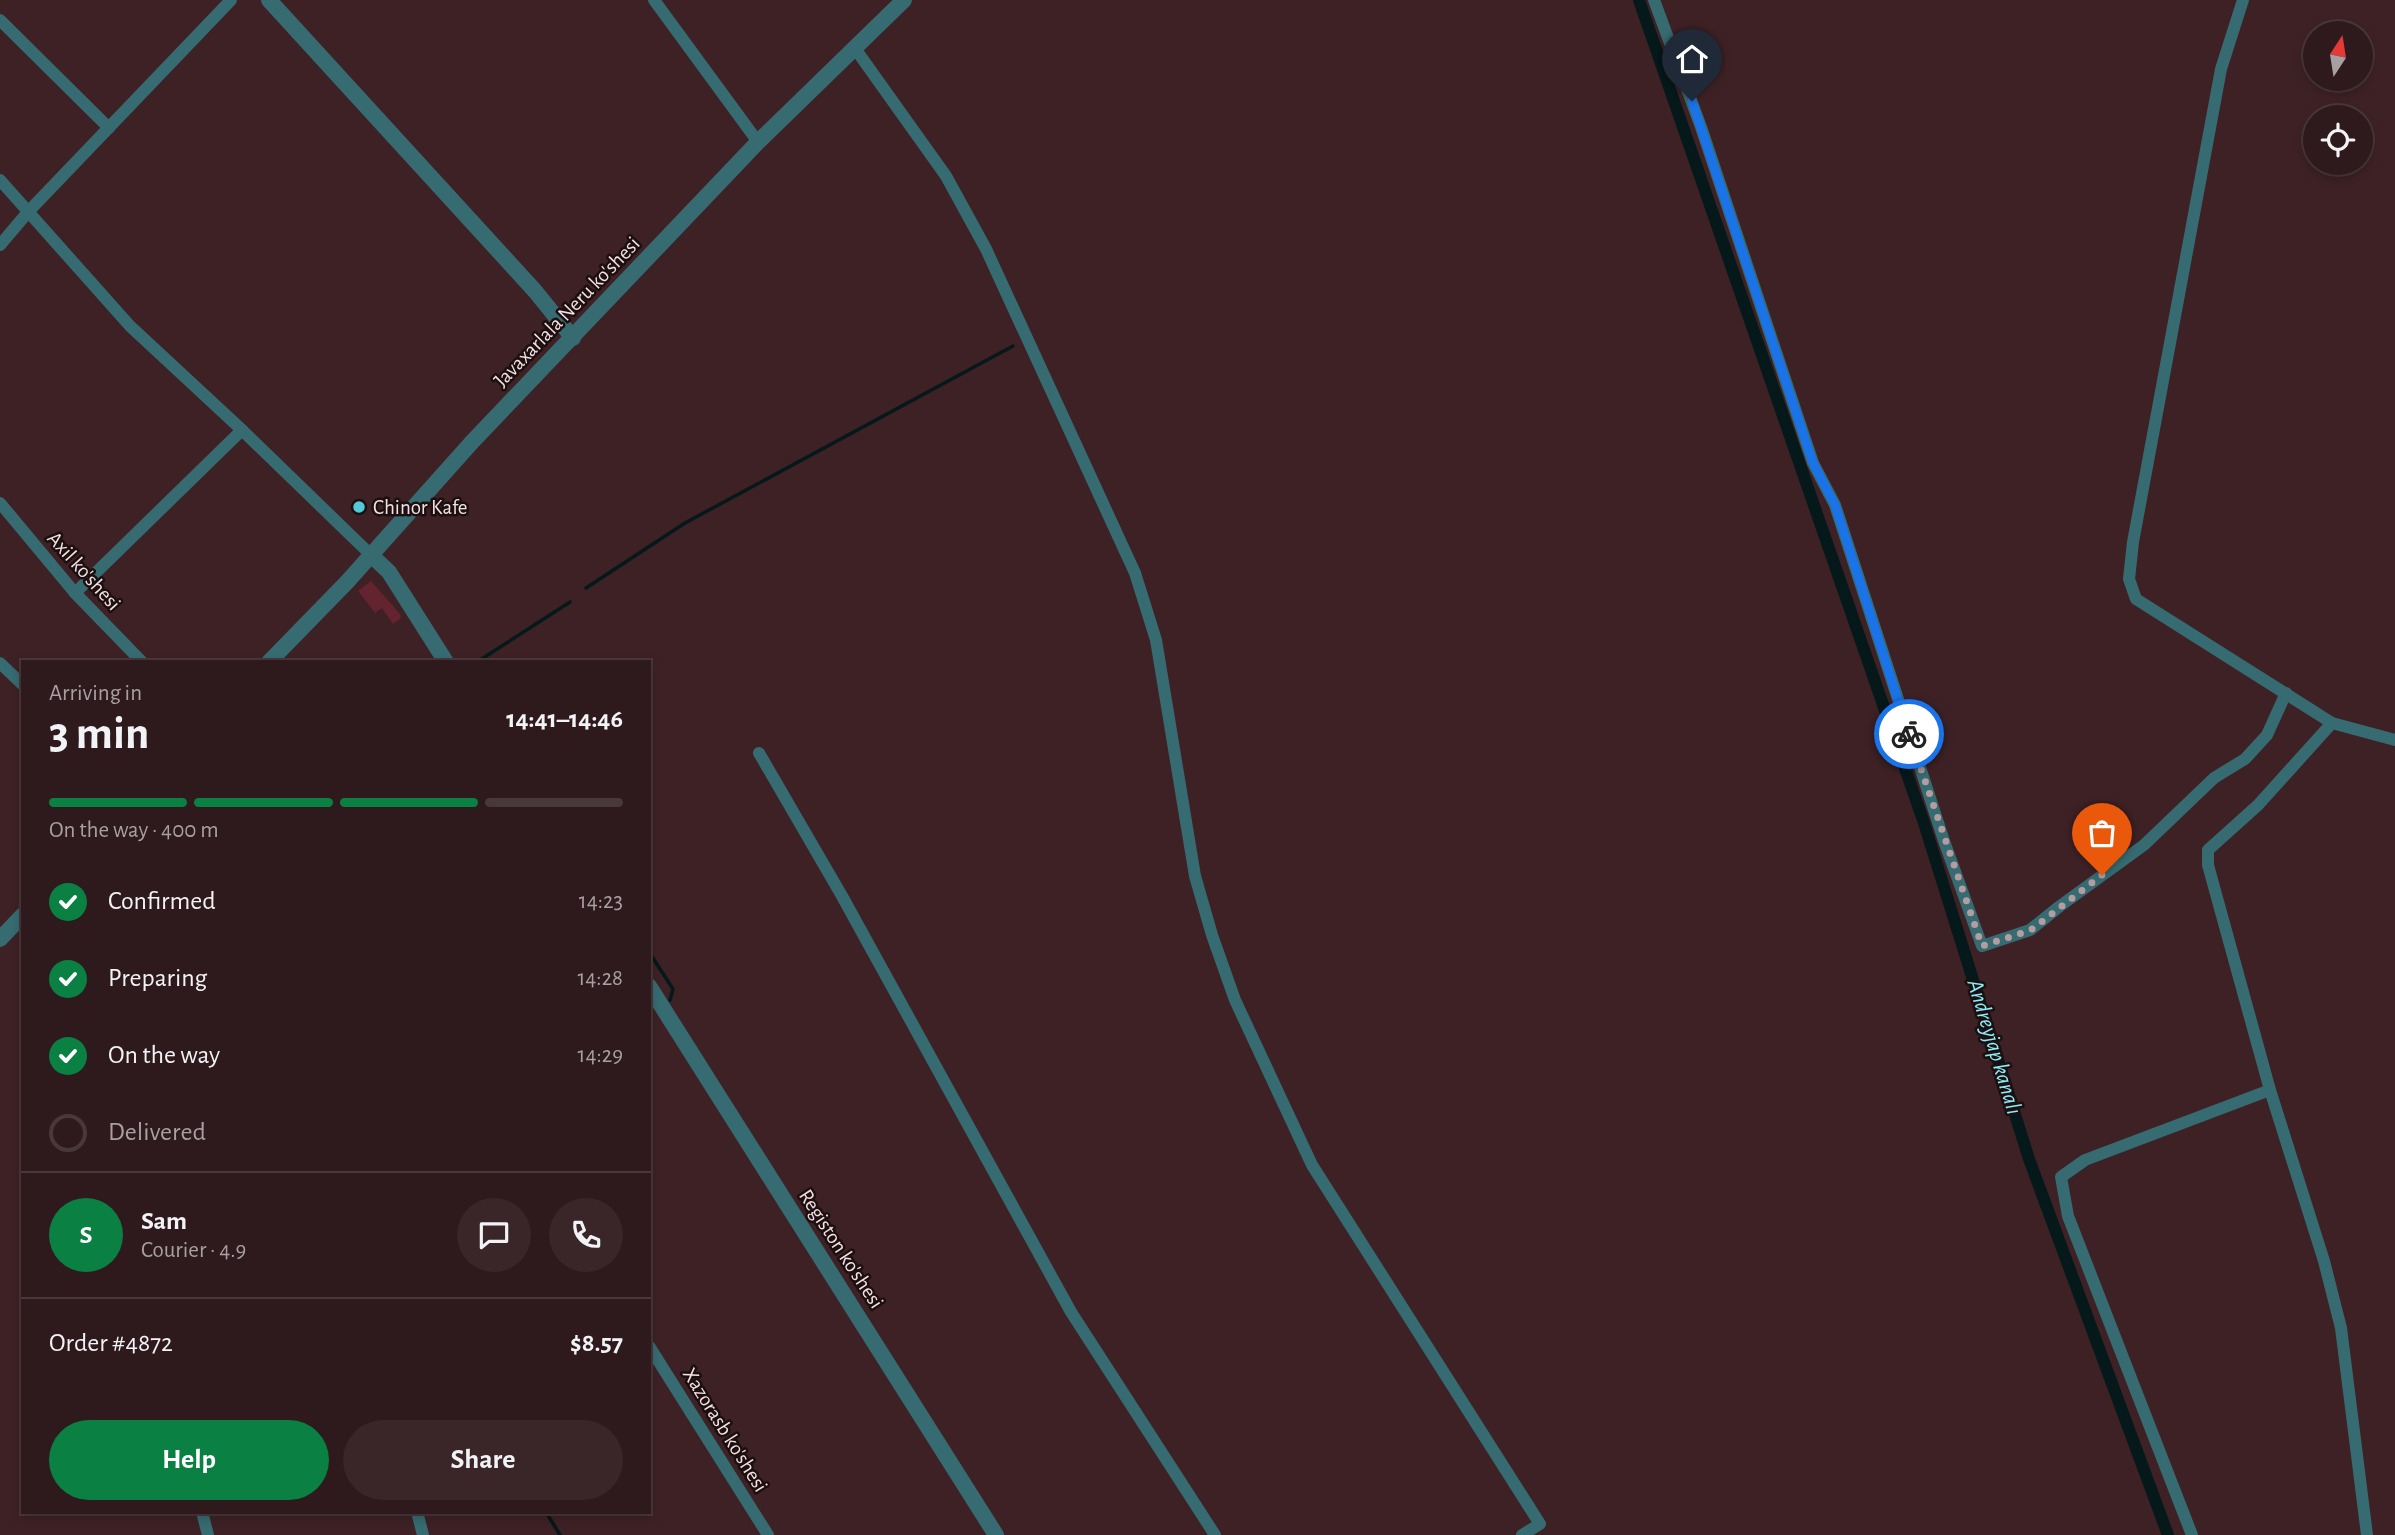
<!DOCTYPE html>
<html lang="en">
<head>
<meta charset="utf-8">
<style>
	body { margin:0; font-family:"Alegreya Sans",sans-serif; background:#3a2629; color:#f1f3f6; height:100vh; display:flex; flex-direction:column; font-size:26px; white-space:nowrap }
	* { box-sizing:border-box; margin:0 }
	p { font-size:23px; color:#a7a0a3 }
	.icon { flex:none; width:38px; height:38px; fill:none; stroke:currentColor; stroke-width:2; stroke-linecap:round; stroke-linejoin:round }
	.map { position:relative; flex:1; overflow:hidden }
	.details { position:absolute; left:21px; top:660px; width:630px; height:854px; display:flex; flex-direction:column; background:#2e191c; border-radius:0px; box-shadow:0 4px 10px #0003,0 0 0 2px #49383b }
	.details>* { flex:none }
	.needle { width:46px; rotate:12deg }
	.buttons { position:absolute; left:2303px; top:21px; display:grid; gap:14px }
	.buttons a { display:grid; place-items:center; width:70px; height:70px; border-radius:50%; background:#2e191c; box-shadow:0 4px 10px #0003,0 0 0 2px #49383b; font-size:35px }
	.pin { position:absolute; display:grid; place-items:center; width:60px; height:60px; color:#fff; margin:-72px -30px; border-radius:50% 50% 50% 0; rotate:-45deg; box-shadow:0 0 7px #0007 }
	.pin .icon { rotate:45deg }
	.courier { position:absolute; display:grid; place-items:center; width:70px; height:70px; margin:-35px; border:5px solid #1a73e8; border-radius:50%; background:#fff; color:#222; box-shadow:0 2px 9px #0007 }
	.head em { font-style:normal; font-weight:700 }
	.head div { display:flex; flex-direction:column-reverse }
	.head { display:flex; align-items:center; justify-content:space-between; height:119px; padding:0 28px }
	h1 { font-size:46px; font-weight:700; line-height:52px }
	.bar { display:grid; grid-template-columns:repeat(4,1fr); gap:10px 7px; align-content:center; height:84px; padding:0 28px }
	.bar i { height:9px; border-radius:5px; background:#49383b }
	.bar .on { background:#0b8043 }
	.bar p { grid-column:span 4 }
	.line { display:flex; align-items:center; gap:18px; padding:0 28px; border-top:2px solid #49383b }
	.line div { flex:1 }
	.round { display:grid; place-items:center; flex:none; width:74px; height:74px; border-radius:37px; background:#3a2629 }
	ol { padding:0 28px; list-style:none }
	li { display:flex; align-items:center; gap:21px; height:77px }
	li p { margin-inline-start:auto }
	li .icon { padding:7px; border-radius:50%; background:#0b8043; color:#fff; stroke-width:4 }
	li:last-child { color:#a7a0a3 }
	li i { width:38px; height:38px; border:4px solid #49383b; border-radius:50% }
	.action { display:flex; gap:14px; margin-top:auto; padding:14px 28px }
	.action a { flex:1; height:80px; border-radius:42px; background:#0b8043; color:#fff; font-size:28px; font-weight:700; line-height:80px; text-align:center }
	.action a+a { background:#3a2629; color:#f1f3f6 }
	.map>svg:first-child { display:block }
</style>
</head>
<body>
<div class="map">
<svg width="2395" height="1535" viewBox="0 0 2395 1535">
	<rect width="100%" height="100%" fill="#3d2125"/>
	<path fill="#63232f" d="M371 581 400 614 401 618 393 624 382 608 375 613 358 591Z"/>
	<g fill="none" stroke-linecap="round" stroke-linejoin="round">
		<g stroke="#05181a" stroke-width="3.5">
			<path d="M586 588 685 523 1013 346"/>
			<path d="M477 662 570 602"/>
			<path d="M649 952 673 989 670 1000"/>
			<path d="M546 1512 560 1535"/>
		</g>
		<path stroke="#05181a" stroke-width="12" d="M1639 0 1924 823 2029 1159 2168 1535"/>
		<g stroke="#366b72" stroke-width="12">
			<path d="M654 0 758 142"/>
			<path d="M1654 0 1701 127 1813 463 1835 505 1944 841 1982 946 2030 930 2060 906 2144 845 2214 778 2245 759 2267 735 2286 693"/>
			<path d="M2243 0 2221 69 2133 542 2129 579 2136 599 2332 723"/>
			<path d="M0 20 109 128"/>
			<path d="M854 47 946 176 986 249 1135 573 1156 640 1195 876 1212 935 1235 1000 1312 1165 1540 1524 1522 1535"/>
			<path d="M0 180 130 326 242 430 370 554"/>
			<path d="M0 245 28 212 231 0"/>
			<path d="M0 503 75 593 142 662"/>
			<path d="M75 593 242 430"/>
			<path d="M0 663 23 685"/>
			<path d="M759 753 842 896 1071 1312 1215 1535"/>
			<path d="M649 1346 768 1535"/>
			<path d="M202 1512 208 1535"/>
			<path d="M417 1512 423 1535"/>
			<path d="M2192 1535 2068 1216 2061 1177 2085 1160 2270 1090"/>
			<path d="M2367 1535 2341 1328 2324 1261 2270 1090 2208 865V850L2258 805 2332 723 2395 740"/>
		</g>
		<g stroke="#366b72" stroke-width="16">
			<path d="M269 0 535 291 573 338"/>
			<path d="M370 554 389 572 446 662"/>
			<path d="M269 662 347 582 472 442 758 142 904 0"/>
			<path d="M0 939 23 915"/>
			<path d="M649 986 996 1535"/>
		</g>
	</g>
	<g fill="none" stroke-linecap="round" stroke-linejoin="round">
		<path stroke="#b49da0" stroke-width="7" stroke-dasharray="0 12.6" d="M1909 734 1982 946 2031 930 2102 875"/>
		<path stroke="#1a73e8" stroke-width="9" d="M1692 101 1813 463 1835 505 1909 734"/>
	</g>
	<circle fill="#52cbd9" stroke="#1c0f10" stroke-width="2.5" cx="359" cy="507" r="7"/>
	<g text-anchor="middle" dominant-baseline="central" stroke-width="5" stroke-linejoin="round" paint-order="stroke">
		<g font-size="21" fill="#f4e0e2" stroke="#1c0f10">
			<text transform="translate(567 312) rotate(-46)">Javaxarlala Neru ko'shesi</text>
			<text transform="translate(84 571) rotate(48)">Axil ko'shesi</text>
			<text transform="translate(841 1249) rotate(57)">Registon ko'shesi</text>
			<text transform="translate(725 1430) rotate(58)">Xazorasb ko'shesi</text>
		</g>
		<g font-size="21" fill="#f4e0e2" stroke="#1c0f10" text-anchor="start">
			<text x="373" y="507">Chinor Kafe</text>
		</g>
		<g font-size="23" font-style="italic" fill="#8beefb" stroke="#1c0f10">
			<text transform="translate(1994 1047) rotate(73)">Andreyjap kanalı</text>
		</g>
	</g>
</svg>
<div class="buttons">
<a><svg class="needle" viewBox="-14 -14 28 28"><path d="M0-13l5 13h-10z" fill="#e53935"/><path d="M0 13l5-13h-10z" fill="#a7a0a3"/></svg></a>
<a><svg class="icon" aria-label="locate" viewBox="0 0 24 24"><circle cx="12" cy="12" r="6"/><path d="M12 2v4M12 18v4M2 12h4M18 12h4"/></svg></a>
</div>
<div class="pin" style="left:2102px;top:875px;background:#ea580c"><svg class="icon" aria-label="bag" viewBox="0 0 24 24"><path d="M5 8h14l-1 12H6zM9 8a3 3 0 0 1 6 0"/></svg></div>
<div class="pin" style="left:1692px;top:101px;background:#1f2937"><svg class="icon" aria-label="home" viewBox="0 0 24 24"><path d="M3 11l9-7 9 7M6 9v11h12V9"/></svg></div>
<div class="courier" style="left:1909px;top:734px"><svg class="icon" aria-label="bike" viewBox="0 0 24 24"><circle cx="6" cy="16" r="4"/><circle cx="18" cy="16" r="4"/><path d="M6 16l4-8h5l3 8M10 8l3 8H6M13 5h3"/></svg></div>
<section class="details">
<div class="head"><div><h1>3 min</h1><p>Arriving in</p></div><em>14:41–14:46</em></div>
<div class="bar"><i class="on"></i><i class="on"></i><i class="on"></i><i></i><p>On the way · 400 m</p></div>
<ol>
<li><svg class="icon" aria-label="check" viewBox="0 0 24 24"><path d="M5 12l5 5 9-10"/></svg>Confirmed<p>14:23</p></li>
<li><svg class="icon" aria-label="check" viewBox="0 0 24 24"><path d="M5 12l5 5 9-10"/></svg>Preparing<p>14:28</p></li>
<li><svg class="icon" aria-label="check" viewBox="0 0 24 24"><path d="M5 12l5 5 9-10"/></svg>On the way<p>14:29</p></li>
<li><i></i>Delivered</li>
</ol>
<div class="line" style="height:126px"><b class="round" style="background:#0b8043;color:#fff">S</b><div><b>Sam</b><p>Courier · 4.9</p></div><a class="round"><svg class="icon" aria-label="chat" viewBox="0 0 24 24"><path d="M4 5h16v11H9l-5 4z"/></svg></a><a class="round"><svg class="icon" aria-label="phone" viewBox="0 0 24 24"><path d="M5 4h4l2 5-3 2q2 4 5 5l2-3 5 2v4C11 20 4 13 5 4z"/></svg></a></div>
<div class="line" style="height:91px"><div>Order #4872</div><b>$8.57</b></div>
<div class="action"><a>Help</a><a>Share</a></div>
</section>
</div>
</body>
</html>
